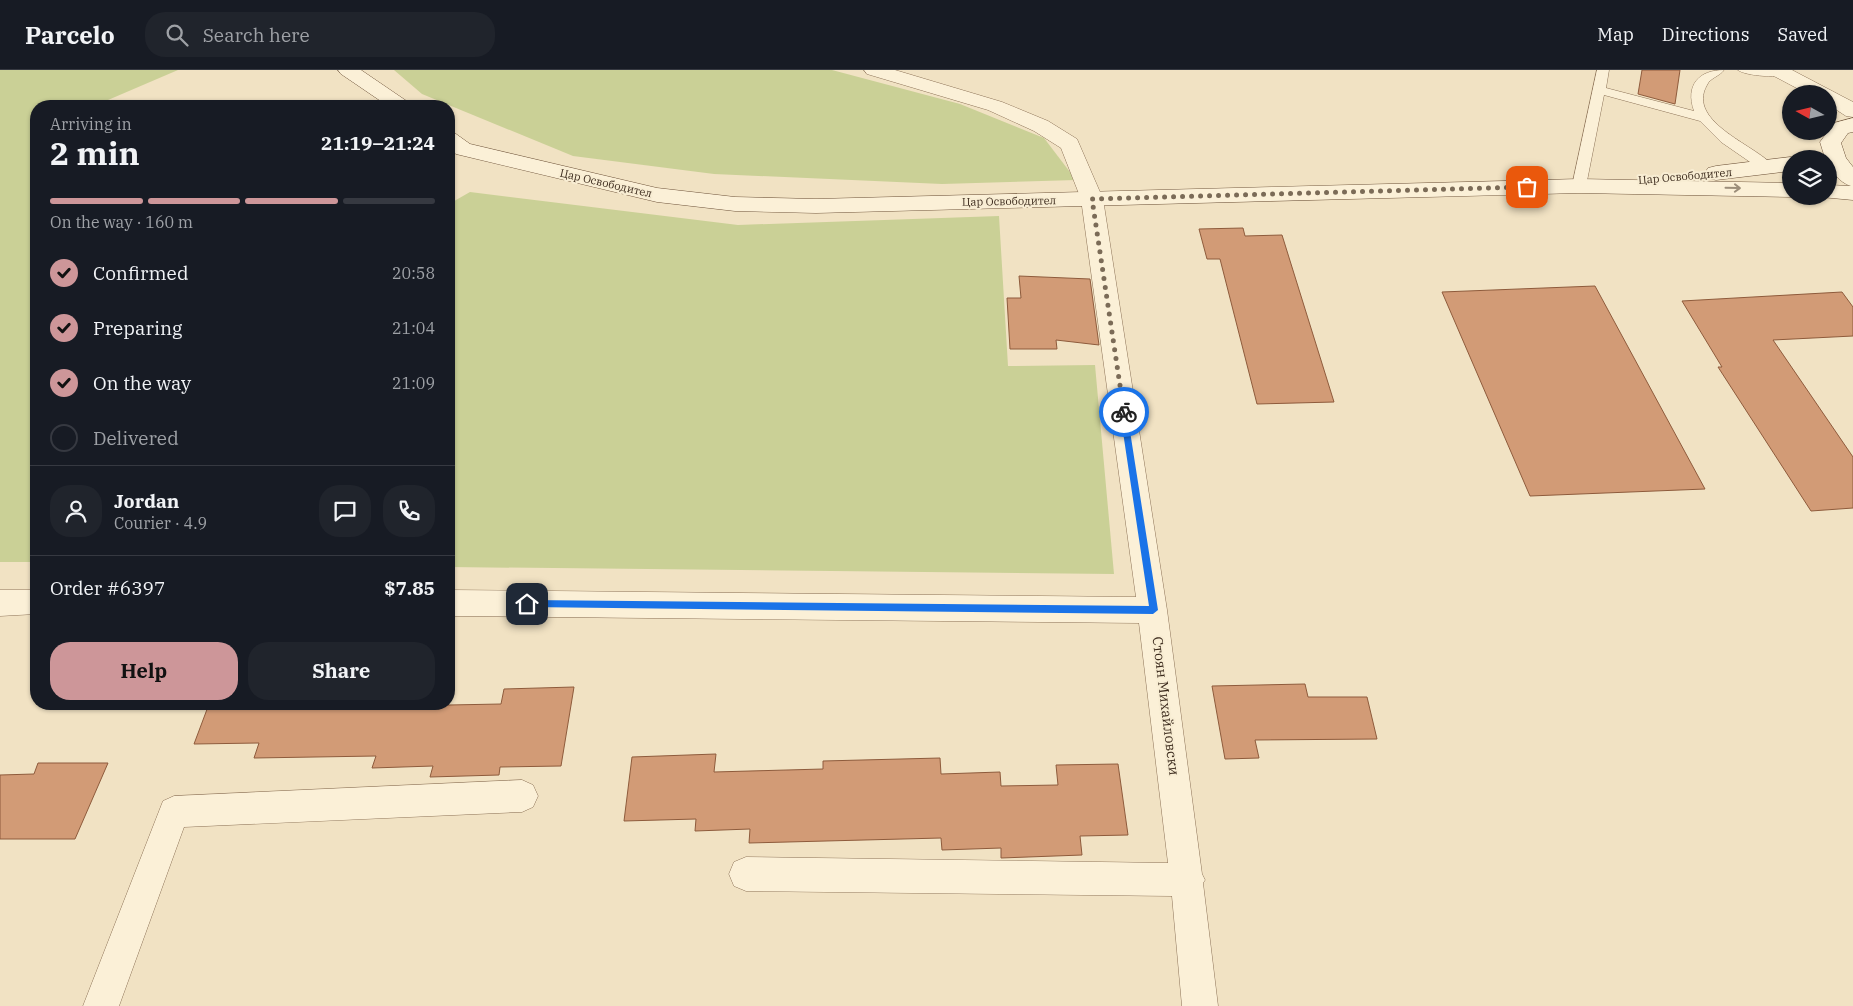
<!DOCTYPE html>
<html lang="en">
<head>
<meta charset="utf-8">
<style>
	body { margin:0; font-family:"IBM Plex Serif",serif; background:#20242c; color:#f1f3f6; height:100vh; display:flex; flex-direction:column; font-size:19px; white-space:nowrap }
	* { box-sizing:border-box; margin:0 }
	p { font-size:16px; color:#9ea1a6 }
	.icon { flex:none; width:28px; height:28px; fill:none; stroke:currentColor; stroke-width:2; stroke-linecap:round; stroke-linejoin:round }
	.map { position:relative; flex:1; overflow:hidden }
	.panel { position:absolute; left:30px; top:30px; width:425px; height:610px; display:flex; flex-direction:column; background:#171b24; border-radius:20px; box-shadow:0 1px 4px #0004 }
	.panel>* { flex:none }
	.needle { width:32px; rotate:278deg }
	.fabs { position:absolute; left:1782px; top:15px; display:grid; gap:10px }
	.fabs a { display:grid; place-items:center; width:55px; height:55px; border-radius:50%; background:#171b24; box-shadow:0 1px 4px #0004; font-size:25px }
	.pin { position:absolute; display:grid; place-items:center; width:42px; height:42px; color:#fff; margin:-21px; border-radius:10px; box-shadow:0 2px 8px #0006 }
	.courier { position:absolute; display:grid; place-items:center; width:50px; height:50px; margin:-25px; border:4px solid #1a73e8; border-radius:50%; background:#fff; color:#222; box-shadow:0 1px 6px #0007 }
	.head em { font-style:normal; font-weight:700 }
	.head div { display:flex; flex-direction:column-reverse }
	.head { display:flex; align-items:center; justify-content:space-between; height:85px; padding:0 20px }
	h1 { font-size:32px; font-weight:700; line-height:38px }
	.bar { display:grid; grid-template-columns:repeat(4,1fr); gap:8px 5px; align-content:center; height:60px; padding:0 20px }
	.bar i { height:6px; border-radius:4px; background:#363941 }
	.bar .active { background:#cd9699 }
	.bar p { grid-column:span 4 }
	.line { display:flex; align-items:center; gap:12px; padding:0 20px; border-top:1px solid #363941 }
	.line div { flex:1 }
	.round { display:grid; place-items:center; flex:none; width:52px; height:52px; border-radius:20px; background:#20242c }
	ol { padding:0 20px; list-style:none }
	li { display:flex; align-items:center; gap:15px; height:55px }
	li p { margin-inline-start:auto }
	li .icon { padding:5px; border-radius:50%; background:#cd9699; color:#111; stroke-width:4 }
	li:last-child { color:#9ea1a6 }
	li i { width:28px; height:28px; border:2px solid #363941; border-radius:50% }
	.cta { display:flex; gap:10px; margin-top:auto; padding:10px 20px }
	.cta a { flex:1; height:58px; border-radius:20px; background:#cd9699; color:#111; font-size:20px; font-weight:700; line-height:58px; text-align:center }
	.cta a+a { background:#20242c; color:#f1f3f6 }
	header { display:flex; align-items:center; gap:30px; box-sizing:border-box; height:70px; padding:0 25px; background:#171b24; border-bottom:1px solid #363941 }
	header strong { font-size:24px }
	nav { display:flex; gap:28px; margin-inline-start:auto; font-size:18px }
	.search { width:350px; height:45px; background:#20242c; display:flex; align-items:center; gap:12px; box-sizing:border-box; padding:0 18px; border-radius:20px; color:#9ea1a6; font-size:19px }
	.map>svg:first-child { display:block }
</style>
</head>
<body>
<header>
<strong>Parcelo</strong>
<div class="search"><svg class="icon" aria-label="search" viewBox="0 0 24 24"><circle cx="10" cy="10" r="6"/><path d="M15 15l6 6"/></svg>Search here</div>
<nav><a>Map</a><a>Directions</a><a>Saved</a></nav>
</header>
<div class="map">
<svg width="1853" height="936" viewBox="0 0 1853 936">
	<rect width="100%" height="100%" fill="#f1e2c3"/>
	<g fill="#cad096">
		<path d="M0 0H178L94 36H36V492H0Z"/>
		<path d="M394 0H832L960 34 1044 68 1076 110 942 114 714 104 573 86 422 24Z"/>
		<path d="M470 122 738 155 999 146 1008 296 1095 295 1114 504 449 497V134Z"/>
	</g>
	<g fill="#d29b76" stroke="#8e5b3c">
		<path d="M1642 0H1680L1675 34 1638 24Z"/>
		<path d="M1243 158 1245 166 1282 165 1334 332 1257 334 1220 189H1207L1199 159Z"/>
		<path d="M1019 206 1090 209 1099 275 1056 270 1057 279H1010L1007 228H1021Z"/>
		<path d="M1595 216 1705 419 1530 426 1442 222Z"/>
		<path d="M1842 222 1853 237V266L1773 270 1853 387V438L1811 441 1718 297H1722L1682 231Z"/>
		<path d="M1305 614 1308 627H1367L1377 669 1255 670 1259 688 1225 689 1212 616Z"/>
		<path d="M574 617 561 696 500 697 499 705 430 707 433 696 372 698 376 686 254 688 259 673 194 674 209 634H398L397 636 501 634 504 619Z"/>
		<path d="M716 684 714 702 823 699V691L940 688 941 704 1000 702 1001 716 1058 715 1056 695 1118 694 1128 765 1080 766 1082 785 1001 788V778L942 780 941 768 749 773 750 759 695 761 696 749 624 751 632 687Z"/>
		<path d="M38 693H108L75 769H0V705L34 704Z"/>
	</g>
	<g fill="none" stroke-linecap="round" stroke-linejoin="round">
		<g stroke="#8d7358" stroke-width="1">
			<g id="lane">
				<path d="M1597 0H1609L1606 18 1694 41C1685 15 1699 0 1724 0 1720 6 1710 8 1707 15 1685 53 1761 77 1775 98L1773 101H1763L1721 72 1700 51 1604 25 1586 116 1584 119H1574L1572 116Z"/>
				<path d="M1738 0H1787L1790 3C1784 9 1744 6 1738 0Z"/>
			</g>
		</g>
		<g stroke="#8d7358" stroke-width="1">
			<g id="street">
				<path d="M864 0H895L1002 32 1048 51 1077 69 1103 129 1167 540 1202 804 1205 810 1203 813 1218 936H1182L1172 826 746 821 734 816 729 804 734 792 746 787 1168 793 1139 553 449 546V520L1136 527 1081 129 1061 78 1034 61 988 40 867 4Z"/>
				<path d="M1767 0H1792L1853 32V47L1846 46 1829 35V24H1808L1770 4Z"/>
				<path d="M0 520H36V544L0 546Z"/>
				<path d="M522 710 533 715 538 726 533 737 522 742 184 757 119 936H83L163 731 174 726Z"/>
			</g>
		</g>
		<g stroke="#6f543b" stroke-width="1">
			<g id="secondary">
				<path d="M338 0H361L408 32 411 36H388L341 4Z"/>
				<path d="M1853 48V62L1848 63 1841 73 1846 88 1853 97V130L1821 127 1829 126V115L1851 116C1840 113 1829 100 1829 89L1825 88 1820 72 1834 53Z"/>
				<path d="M449 62 456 64 470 74 657 118 735 127 816 129 1579 109 1791 113V126H1795L1791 127 1579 123 816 143 735 141 657 132 456 84 449 79Z"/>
				<path d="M1791 87 1797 89H1791V101L1716 110 1708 108 1705 103 1708 98 1716 96Z"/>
			</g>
		</g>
		<use href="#lane" fill="#fbf0d7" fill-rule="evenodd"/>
		<use href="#street" fill="#fbf0d7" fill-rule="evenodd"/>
		<use href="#secondary" fill="#fbf0d7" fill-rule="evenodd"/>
	</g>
	<defs><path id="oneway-shaft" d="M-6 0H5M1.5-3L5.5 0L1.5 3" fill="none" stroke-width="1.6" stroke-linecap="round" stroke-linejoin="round" transform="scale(1.25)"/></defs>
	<use stroke="#9c8e7a" href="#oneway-shaft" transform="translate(1733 118) rotate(1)"/>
	<path fill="#1a73e8" d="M1124 339 1127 342 1158 540 1153 544 527 537 523 534 527 530 1149 536 1120 342Z"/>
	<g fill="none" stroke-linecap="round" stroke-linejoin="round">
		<path stroke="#7b6b57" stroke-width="5" stroke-dasharray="0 9" d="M1124 342 1092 129 1527 117"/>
	</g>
	<g text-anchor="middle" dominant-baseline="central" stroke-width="4" stroke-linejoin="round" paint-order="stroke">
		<g font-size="11" fill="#3c2b1d" stroke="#f8edd3">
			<text transform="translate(1685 106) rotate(-5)">Цар Освободител</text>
			<text transform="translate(606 113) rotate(13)">Цар Освободител</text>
			<text transform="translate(1009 131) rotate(-1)">Цар Освободител</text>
		</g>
		<g font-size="14" fill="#3c2b1d" stroke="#f8edd3">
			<text transform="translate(1166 636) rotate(83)">Стоян Михайловски</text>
		</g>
	</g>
</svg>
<div class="fabs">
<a><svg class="needle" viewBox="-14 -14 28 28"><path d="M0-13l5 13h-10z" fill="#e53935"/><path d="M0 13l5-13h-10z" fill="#9ea1a6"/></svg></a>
<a><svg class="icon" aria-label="layers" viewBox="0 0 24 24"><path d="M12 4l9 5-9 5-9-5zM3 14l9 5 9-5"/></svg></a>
</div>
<div class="pin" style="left:1527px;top:117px;background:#ea580c"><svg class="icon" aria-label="bag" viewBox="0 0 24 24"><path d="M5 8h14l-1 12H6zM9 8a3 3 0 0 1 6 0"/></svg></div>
<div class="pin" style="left:527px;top:534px;background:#1f2937"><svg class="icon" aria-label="home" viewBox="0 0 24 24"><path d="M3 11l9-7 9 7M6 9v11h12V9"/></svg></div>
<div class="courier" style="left:1124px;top:342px"><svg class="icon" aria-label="bike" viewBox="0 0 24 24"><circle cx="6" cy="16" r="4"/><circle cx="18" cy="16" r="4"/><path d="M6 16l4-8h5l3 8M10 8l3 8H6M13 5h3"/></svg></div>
<section class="panel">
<div class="head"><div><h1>2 min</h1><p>Arriving in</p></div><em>21:19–21:24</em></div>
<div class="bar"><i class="active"></i><i class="active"></i><i class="active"></i><i></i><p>On the way · 160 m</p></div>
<ol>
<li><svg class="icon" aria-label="check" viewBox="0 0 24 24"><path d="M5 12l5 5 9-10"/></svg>Confirmed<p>20:58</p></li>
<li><svg class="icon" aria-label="check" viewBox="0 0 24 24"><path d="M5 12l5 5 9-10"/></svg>Preparing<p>21:04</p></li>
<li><svg class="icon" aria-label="check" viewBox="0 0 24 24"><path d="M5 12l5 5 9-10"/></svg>On the way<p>21:09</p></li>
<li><i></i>Delivered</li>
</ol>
<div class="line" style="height:90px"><a class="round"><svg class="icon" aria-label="person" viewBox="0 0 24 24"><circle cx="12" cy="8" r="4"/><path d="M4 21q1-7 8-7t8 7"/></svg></a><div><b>Jordan</b><p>Courier · 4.9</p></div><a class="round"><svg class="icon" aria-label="chat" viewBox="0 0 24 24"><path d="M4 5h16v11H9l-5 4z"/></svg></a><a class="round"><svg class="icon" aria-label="phone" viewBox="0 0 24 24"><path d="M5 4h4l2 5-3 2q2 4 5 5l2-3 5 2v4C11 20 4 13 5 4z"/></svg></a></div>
<div class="line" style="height:65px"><div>Order #6397</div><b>$7.85</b></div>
<div class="cta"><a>Help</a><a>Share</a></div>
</section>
</div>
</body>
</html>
